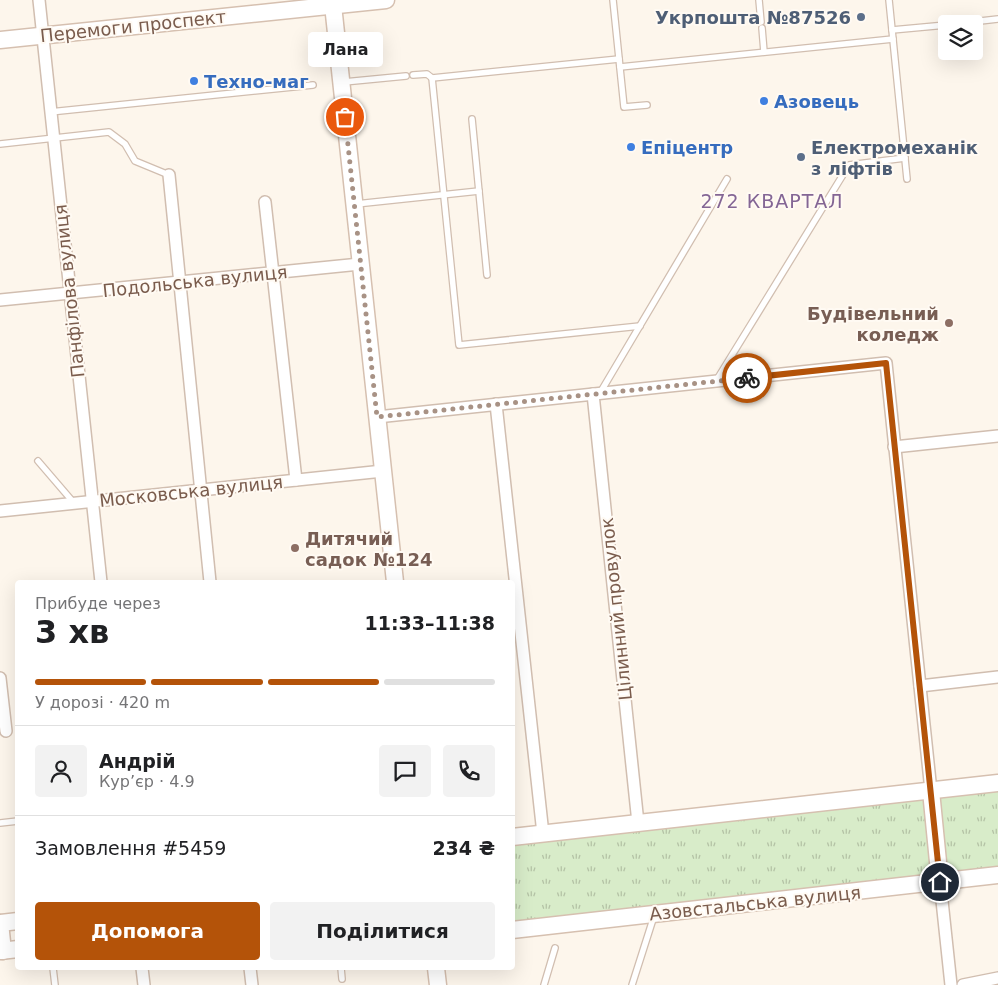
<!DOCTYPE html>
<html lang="uk">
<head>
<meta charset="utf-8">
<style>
	body { margin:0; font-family:"DejaVu Sans",sans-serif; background:#f2f2f2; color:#202124; height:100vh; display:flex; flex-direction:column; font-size:19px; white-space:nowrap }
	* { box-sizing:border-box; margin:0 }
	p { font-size:16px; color:#757577 }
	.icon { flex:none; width:28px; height:28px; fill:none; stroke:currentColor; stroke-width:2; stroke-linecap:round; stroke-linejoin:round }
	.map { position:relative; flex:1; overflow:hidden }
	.sheet { position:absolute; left:15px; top:580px; width:500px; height:390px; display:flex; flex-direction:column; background:#fff; border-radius:5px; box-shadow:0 5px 20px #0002 }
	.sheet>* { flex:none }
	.controls { position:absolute; left:938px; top:15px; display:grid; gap:10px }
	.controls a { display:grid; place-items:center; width:45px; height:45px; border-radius:5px; background:#fff; box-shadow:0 5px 20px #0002; font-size:25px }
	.pin { position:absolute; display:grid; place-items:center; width:42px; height:42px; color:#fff; margin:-21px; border:2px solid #fff; border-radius:50%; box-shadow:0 1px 5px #0007 }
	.courier { position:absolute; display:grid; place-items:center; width:50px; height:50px; margin:-25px; border:4px solid #b45309; border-radius:50%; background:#fff; color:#222; box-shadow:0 1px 6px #0007 }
	.bubble { position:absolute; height:35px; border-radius:5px; background:#fff; box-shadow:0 5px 20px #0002; font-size:16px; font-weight:800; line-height:35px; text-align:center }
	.overview em { font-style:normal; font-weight:800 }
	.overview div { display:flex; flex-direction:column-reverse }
	.overview { display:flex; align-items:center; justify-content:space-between; height:85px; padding:0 20px }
	h1 { font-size:32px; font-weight:800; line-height:38px }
	.bar { display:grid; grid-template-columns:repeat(4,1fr); gap:8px 5px; align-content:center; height:60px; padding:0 20px }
	.bar i { height:6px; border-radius:4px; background:#e0e0e0 }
	.bar .active { background:#b45309 }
	.bar p { grid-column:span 4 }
	.line { display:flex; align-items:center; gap:12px; padding:0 20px; border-top:1px solid #e0e0e0 }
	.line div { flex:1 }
	.round { display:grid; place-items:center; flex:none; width:52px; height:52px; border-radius:5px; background:#f2f2f2 }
	.button { display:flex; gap:10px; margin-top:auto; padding:10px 20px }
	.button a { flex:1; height:58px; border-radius:5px; background:#b45309; color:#fff; font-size:20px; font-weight:800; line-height:58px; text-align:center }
	.button a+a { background:#f2f2f2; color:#202124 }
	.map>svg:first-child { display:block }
</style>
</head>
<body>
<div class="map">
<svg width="998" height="985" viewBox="0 0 998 985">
	<defs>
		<pattern id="park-tufts" width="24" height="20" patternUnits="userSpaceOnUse" patternTransform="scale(1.25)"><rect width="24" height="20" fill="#d8ecc9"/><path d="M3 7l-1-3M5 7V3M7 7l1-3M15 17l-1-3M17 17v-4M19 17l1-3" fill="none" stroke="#b4c2a5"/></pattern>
	</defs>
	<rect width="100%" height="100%" fill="#fdf6ec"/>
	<path fill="url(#park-tufts)" d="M998 786V872L513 927 512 840Z"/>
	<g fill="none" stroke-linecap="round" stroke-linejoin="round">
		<g stroke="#d1beb0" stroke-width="8">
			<g id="lane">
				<path d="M613 0 624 107 647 105"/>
				<path d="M759 0 761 22"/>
				<path d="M889 0 907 179"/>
				<path d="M954 24 998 19"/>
				<path d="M762 28 764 52"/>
				<path d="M892 30 946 25"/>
				<path d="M620 67 893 39"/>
				<path d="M413 75 427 74 432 78 619 59"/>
				<path d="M432 78 459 345 640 326"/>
				<path d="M344 82 406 76"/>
				<path d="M50 112 313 85"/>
				<path d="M472 119 487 275"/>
				<path d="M0 144 109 132 125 144 135 161 169 175"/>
				<path d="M356 204 479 191"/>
				<path d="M716 381 849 165 905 158"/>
				<path d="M600 393 727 179"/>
				<path d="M38 461 74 503"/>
				<path d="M0 823 18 821"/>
				<path d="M53 968 55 985"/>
				<path d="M341 968 342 979"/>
				<path d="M544 985 555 948"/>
				<path d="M632 985 654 916"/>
			</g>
		</g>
		<g stroke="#d1beb0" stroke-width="14">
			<g id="street">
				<path d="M39 0 101 582"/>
				<path d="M169 175 210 582"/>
				<path d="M265 202 296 480"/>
				<path d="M0 300 360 264"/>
				<path d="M593 394 638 823"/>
				<path d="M496 404 543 834"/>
				<path d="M377 417 886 363 931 791"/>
				<path d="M894 447 998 436"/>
				<path d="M0 511 383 471"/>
				<path d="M0 678 6 731"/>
				<path d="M920 686 998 677"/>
				<path d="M940 882 951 985"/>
				<path d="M142 968 144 985"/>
				<path d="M250 968 252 985"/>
				<path d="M963 985 998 978"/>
			</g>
		</g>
		<g stroke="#d6c0b0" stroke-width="19">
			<g id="secondary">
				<path d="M333 5 395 582"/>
				<path d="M0 40 386 0"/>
				<path d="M931 791 940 882"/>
				<path d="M512 837 998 783"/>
				<path d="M0 923 3 951"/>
				<path d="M0 923 18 921"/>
				<path d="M512 930 998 875"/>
				<path d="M0 951 18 949"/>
				<path d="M436 968 438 985"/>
			</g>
		</g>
		<use href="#lane" stroke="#fff" stroke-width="5.5"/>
		<use href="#street" stroke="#fff" stroke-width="11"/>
		<use href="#secondary" stroke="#fff" stroke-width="16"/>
	</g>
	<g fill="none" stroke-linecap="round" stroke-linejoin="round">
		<path stroke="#a89285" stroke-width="5" stroke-dasharray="0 9" d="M345 117 377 417 747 378"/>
		<path stroke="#b45309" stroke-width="6" d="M747 378 886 363 940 882"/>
	</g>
	<g fill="#5c6f8a" stroke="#fffaf3" stroke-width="2">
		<circle cx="861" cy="17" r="5"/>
		<circle cx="801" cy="157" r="5"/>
	</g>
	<g fill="#3f7fe0" stroke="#fffaf3" stroke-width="2">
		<circle cx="194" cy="81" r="5"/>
		<circle cx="764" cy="101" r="5"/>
		<circle cx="631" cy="147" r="5"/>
	</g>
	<g fill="#8d6e63" stroke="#fffaf3" stroke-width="2">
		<circle cx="949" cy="323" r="5"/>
		<circle cx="295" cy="548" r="5"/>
	</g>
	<g text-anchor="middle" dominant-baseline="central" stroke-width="4" stroke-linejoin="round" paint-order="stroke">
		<g font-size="18" font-weight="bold" fill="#4e5e75" stroke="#fffaf3" text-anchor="end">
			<text x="851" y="17">Укрпошта №87526</text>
			<text x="811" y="147" text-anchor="start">Електромеханік<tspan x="811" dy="21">з ліфтів</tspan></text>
		</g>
		<g font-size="18" fill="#7a5c4d" stroke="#fffaf3">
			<text transform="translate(133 26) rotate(-6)">Перемоги проспект</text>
			<text transform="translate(195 281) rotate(-6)">Подольська вулиця</text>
			<text transform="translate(69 291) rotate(-96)">Панфілова вулиця</text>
			<text transform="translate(191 491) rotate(-6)">Московська вулиця</text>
			<text transform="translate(616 609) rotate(-96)">Цілинний провулок</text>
			<text transform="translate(755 903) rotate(-6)">Азовстальська вулиця</text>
		</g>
		<g font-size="18" font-weight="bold" fill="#366cbe" stroke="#fffaf3" text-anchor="start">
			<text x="204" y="81">Техно-маг</text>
			<text x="774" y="101">Азовець</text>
			<text x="641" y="147">Епіцентр</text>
		</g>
		<g font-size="18" font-weight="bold" fill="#785e54" stroke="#fffaf3" text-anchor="end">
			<text x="939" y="313">Будівельний<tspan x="939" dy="21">коледж</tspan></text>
			<text x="305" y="538" text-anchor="start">Дитячий<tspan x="305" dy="21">садок №124</tspan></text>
		</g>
		<g font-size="19" letter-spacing="1" fill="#846695" stroke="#fffaf3">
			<text x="772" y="201">272 КВАРТАЛ</text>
		</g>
	</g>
</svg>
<div class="controls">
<a><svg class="icon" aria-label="layers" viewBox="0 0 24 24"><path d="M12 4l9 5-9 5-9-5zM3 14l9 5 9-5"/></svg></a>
</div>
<div class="pin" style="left:345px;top:117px;background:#ea580c"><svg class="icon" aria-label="bag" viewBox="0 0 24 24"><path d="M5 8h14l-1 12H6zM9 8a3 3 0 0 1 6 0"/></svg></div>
<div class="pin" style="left:940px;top:882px;background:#1f2937"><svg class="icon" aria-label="home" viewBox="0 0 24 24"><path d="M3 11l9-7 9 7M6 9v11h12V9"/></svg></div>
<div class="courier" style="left:747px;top:378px"><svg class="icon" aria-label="bike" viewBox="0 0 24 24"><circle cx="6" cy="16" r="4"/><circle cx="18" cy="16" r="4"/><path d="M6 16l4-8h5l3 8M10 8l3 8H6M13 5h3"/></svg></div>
<div class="bubble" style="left:308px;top:32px;width:75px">Лана</div>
<section class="sheet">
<div class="overview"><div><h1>3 хв</h1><p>Прибуде через</p></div><em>11:33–11:38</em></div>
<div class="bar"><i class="active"></i><i class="active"></i><i class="active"></i><i></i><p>У дорозі · 420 m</p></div>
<div class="line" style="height:90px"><a class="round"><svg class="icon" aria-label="person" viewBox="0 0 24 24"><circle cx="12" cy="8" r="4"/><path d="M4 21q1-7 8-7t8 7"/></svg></a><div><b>Андрій</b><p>Кур’єр · 4.9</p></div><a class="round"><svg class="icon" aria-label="chat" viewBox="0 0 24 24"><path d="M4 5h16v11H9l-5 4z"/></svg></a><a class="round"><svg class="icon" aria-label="phone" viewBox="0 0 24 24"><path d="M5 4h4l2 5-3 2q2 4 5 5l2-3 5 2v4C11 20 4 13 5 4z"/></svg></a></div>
<div class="line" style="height:65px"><div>Замовлення #5459</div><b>234 ₴</b></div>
<div class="button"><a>Допомога</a><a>Поділитися</a></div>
</section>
</div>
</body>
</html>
